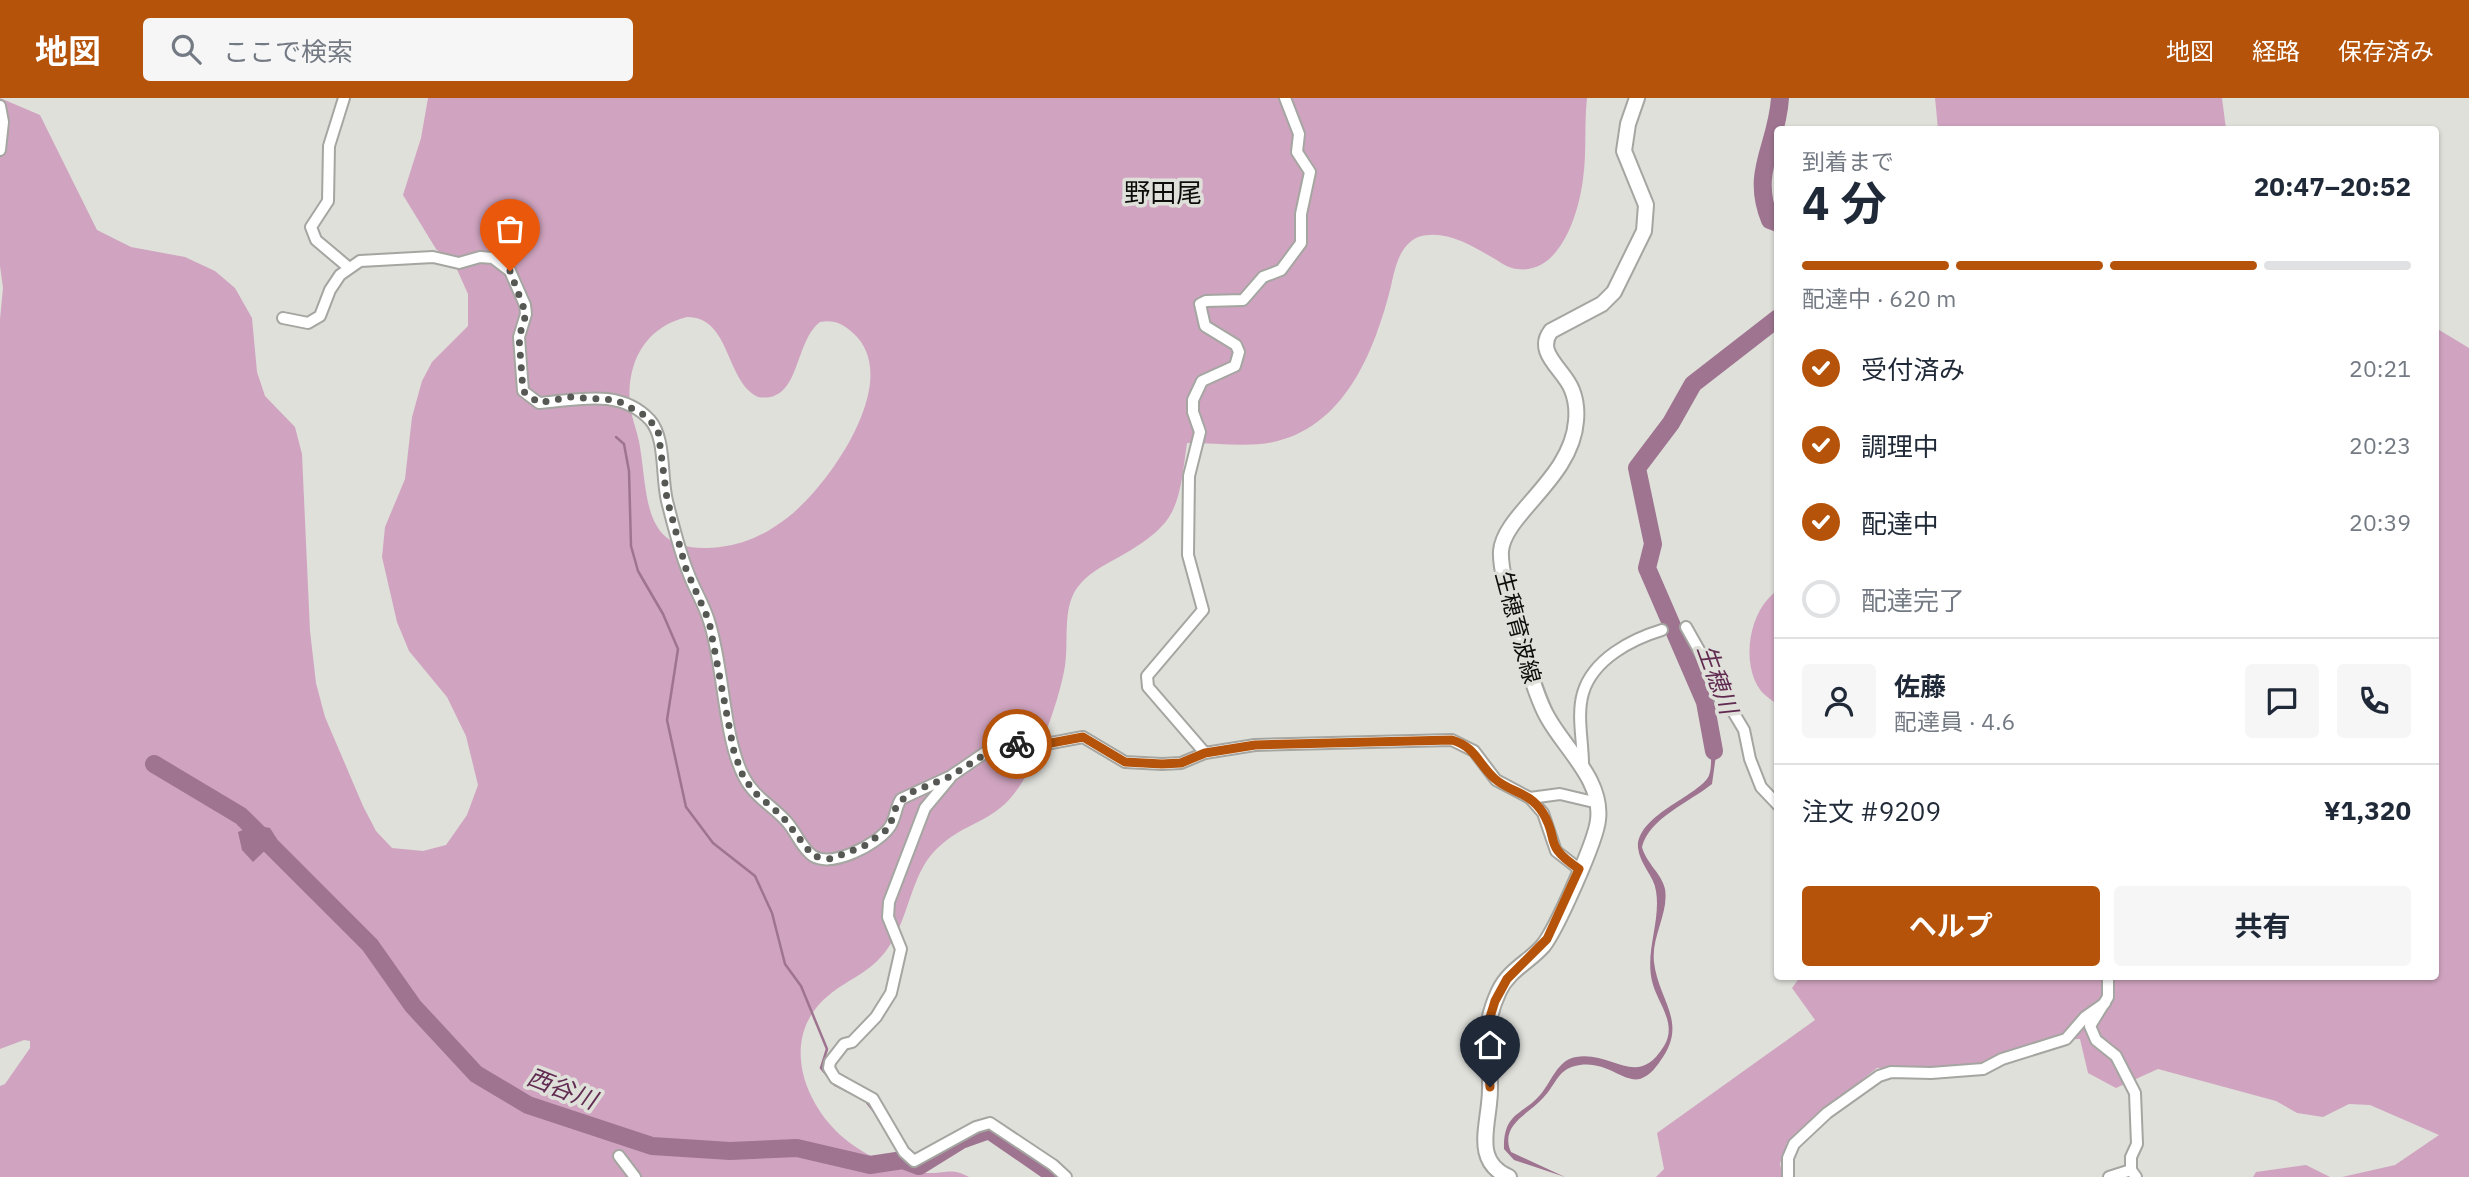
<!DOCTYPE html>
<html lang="ja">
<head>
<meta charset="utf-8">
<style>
	body { margin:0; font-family:"IBM Plex Sans","Noto Sans JP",sans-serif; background:#f6f6f7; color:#1f2937; height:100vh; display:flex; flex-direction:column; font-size:26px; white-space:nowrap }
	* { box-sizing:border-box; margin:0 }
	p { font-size:23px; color:#747a83 }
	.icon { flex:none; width:38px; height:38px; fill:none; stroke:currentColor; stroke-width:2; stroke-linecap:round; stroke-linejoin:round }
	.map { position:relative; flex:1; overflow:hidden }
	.details { position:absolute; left:1774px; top:28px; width:665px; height:854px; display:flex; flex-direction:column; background:#fff; border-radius:7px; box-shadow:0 2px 5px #0004 }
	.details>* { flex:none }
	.pin { position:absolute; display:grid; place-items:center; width:60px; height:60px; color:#fff; margin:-72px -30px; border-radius:50% 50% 50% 0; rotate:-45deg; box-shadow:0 0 7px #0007 }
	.pin .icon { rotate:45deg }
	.courier { position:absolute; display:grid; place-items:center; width:70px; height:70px; margin:-35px; border:5px solid #b45309; border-radius:50%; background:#fff; color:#222; box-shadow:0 2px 9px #0007 }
	.summary em { font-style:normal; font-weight:700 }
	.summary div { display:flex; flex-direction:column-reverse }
	.summary { display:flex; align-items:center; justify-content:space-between; height:119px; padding:0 28px }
	h1 { font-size:46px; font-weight:700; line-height:52px }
	.bar { display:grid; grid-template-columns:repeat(4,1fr); gap:10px 7px; align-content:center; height:84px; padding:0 28px }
	.bar i { height:9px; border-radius:5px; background:#e0e1e3 }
	.bar .on { background:#b45309 }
	.bar p { grid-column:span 4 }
	.line { display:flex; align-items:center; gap:18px; padding:0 28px; border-top:2px solid #e0e1e3 }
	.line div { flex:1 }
	.round { display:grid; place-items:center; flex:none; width:74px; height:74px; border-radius:7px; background:#f6f6f7 }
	ol { padding:0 28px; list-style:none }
	li { display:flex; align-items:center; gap:21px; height:77px }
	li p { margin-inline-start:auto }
	li .icon { padding:7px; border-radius:50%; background:#b45309; color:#fff; stroke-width:4 }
	li:last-child { color:#747a83 }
	li i { width:38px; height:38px; border:4px solid #e0e1e3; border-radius:50% }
	.action { display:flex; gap:14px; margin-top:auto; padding:14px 28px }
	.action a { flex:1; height:80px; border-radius:7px; background:#b45309; color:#fff; font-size:28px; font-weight:700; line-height:80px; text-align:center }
	.action a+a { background:#f6f6f7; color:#1f2937 }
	header { display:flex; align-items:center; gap:42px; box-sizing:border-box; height:98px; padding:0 35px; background:#b45309; color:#fff }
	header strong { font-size:33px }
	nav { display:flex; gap:38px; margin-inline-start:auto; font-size:24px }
	.search { width:490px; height:63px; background:#f6f6f7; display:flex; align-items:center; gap:18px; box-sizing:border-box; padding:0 24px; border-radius:7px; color:#747a83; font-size:26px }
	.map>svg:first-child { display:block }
</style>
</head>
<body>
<header>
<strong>地図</strong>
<div class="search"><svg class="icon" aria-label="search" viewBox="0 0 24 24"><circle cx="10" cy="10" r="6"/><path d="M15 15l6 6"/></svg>ここで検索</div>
<nav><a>地図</a><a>経路</a><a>保存済み</a></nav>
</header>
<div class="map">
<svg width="2469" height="1079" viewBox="0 0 2469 1079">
	<rect width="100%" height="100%" fill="#dfe0da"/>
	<g fill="#d0a4c0" fill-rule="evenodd">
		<path d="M0 0 40 17 97 132 131 149 185 159 215 173 235 190 252 220 257 274 265 298 295 329 302 356 310 533 316 585 325 619 363 708 376 733 392 750 423 753 446 747 467 717 478 687 466 638 447 599 409 553 397 524 382 459 385 429 405 381 412 319 422 283 432 264 468 228V196L455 167 436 151 403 97 421 40 428 0H1587C1584 27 1587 54 1583 81 1579 115 1559 182 1512 170 1504 168 1496 161 1488 157 1468 145 1442 131 1418 139 1399 148 1395 170 1391 188 1374 256 1342 337 1261 346 1237 348 1211 345 1187 345 1178 410 1179 425 1119 459 1103 468 1088 475 1077 490 1062 511 1069 544 1065 568 1059 603 1040 655 1021 686 997 724 972 721 942 746 911 771 911 815 890 847 873 874 851 879 829 897 777 939 804 1011 850 1045 870 1060 903 1074 928 1075 946 1076 950 1069 969 1079H0V988L5 986 30 950V943L24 942 0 951V221L3 190 0 168ZM687 219C731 219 725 283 758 299 801 306 793 245 820 224 833 221 844 226 853 235 905 281 828 389 787 420 766 436 746 446 720 449 643 458 649 406 640 349 638 335 632 322 630 307 626 265 645 229 687 219Z"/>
		<path d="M1935 0H2222L2226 31H1938Z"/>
		<path d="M2436 230 2469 250V1079H2342L2395 1067 2439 1037 2370 1007 2349 1006 2323 1019 2297 1015 2276 1003 2158 971 2116 990 2088 975 2080 941 2045 942 2004 954 1979 968 1877 970 1811 1022 1787 1045 1780 1066 1783 1079H1656L1664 1071 1657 1035 1815 922 1792 890 1800 879 2436 878Z"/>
		<path d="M1778 492V607C1772 602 1765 598 1761 593 1740 565 1749 511 1778 492Z"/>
		<path d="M2306 1067 2330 1079H2253L2256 1074Z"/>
	</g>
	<g fill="#9e7490">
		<path d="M1713 624 1718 643 1712 686C1690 704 1649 720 1642 749 1646 765 1662 776 1665 791 1669 815 1651 839 1654 864 1658 901 1687 923 1663 959 1657 968 1651 977 1640 981 1624 985 1607 963 1580 967 1557 970 1557 986 1543 1000 1529 1016 1499 1027 1511 1054L1565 1079 1514 1062 1504 1051C1503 1014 1523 1017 1540 997 1551 985 1557 962 1576 959 1614 953 1637 992 1664 948 1678 925 1657 905 1652 883 1645 853 1661 823 1656 793 1654 778 1640 767 1638 750 1636 719 1691 701 1707 681 1715 671 1708 639 1713 624Z"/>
		<path d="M255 727 270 730 277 741 253 764 242 752 238 734Z"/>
	</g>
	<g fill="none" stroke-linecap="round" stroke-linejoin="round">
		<g stroke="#9e7490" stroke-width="2.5">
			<path d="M616 339 624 346 629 373 631 448 638 473 663 516 678 551 667 622 686 709 713 745 755 778 772 815 785 866 801 888 827 951 821 970 835 987 847 993"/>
			<path d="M865 1002 876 1016"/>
		</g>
		<g stroke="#9e7490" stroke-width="18">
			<path d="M1778 125 1770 122C1750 73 1777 49 1780 0"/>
			<path d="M1714 653 1705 604 1647 470 1653 446 1637 370 1671 325 1693 286 1778 220"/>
			<path d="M154 666 241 718 370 847 413 908 476 976 528 1007 652 1048 730 1053 797 1050 870 1067 903 1062 919 1068 961 1042 989 1032 1057 1079"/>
		</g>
		<g stroke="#a5a6a1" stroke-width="14">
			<g id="minor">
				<path d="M344 0 329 48 328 103 311 129 316 142 348 169"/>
				<path d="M0 8 3 24 0 52"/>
				<path d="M283 220 308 225 320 218 330 192 340 177 360 163 433 159 459 165 480 159 493 160 510 173 525 207 526 216 519 239 523 293 539 305C577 302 620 290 650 322 666 340 661 378 667 403 673 426 679 452 688 474 694 491 704 506 709 523 724 568 723 639 744 679 754 699 773 708 787 724 796 734 802 751 813 758 833 770 877 746 889 730 896 721 895 710 901 701L951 678 989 652 1008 645 1035 648 1083 639 1125 664 1162 666 1181 665 1205 655 1255 647 1452 642 1474 653 1496 682 1530 700 1560 696 1598 705"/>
				<path d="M1686 529 1708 568 1721 604 1732 612 1744 632 1750 661 1761 689 1778 707"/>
				<path d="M1205 655 1148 589 1147 578 1203 512 1188 457 1189 378 1200 334 1193 314V302L1202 283 1235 268 1239 254 1236 247 1205 228 1200 206 1206 203 1243 202 1263 179 1281 172 1301 145V116L1310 74 1297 54 1299 36 1285 0"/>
				<path d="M1583 672C1584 647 1576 619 1583 595 1593 561 1632 541 1662 532"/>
				<path d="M950 680 925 710 889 804 888 819 901 851 891 895 876 919 852 944 844 946 830 964 829 970 835 980 873 1001 904 1054 914 1063 976 1029 990 1025 1053 1067 1066 1079"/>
				<path d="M1530 700 1543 715 1556 753 1579 771"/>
				<path d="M2108 878V899L2090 928 2096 942 2116 958 2135 995 2137 1046 2131 1059V1072L2136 1079"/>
				<path d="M619 1058 635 1079"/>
				<path d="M1788 1079V1060L1794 1046 1827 1015 1879 978 1891 974 1931 975 1983 971 2002 961 2066 941 2085 919 2105 905"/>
				<path d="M2109 1079 2131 1072"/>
			</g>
		</g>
		<g stroke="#a5a6a1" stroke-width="18">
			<path id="major" d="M1509 1079C1476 1065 1486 1035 1489 1006 1495 960 1476 943 1499 893 1509 872 1529 864 1543 848 1556 832 1596 743 1598 722 1603 683 1566 652 1548 620 1534 597 1499 479 1501 453 1504 416 1572 380 1576 323 1577 313 1576 302 1572 292 1565 272 1534 255 1551 233L1602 206 1614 194 1644 133 1646 107 1624 53 1628 26 1637 0"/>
		</g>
		<use href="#minor" stroke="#fff" stroke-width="10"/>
		<use href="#major" stroke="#fff" stroke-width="14"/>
	</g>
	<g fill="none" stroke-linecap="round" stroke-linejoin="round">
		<path stroke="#565854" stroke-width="7" stroke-dasharray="0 12.6" d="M510 173 526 216 519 239 523 293 539 305 569 299 616 302 646 318 658 332 667 401 686 471 709 523 734 654 743 678 754 694 782 718 813 758 831 761 864 748 889 730 897 706 912 694 951 678 998 648 1017 646"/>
		<path stroke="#b45309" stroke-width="9" d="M1017 646 1035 648 1083 639 1125 664 1162 666 1181 665 1205 655 1255 647 1452 642C1476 649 1478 666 1495 681 1511 695 1529 693 1543 715 1560 743 1542 746 1579 771L1547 841 1507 881 1495 903 1486 932 1490 989"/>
	</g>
	<g text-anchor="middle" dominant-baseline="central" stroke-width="7" stroke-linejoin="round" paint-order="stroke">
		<g font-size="23" fill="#0d0e0c" stroke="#dfe0da">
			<text transform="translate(1519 529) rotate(75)">生穂育波線</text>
		</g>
		<g font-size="24" font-style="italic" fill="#612a51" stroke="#dfe0da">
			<text transform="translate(1718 581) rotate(70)">生穂川</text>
			<text transform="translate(562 990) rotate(21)">西谷川</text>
		</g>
		<g font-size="26" fill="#0d0e0c" stroke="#dfe0da">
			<text x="1163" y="94">野田尾</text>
		</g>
	</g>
</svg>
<div class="pin" style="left:510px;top:173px;background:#ea580c"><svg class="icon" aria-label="bag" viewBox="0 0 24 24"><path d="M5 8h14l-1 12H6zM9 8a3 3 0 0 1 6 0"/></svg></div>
<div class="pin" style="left:1490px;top:989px;background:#1f2937"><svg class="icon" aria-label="home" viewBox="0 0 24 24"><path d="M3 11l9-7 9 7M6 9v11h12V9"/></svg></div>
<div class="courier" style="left:1017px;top:646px"><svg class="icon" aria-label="bike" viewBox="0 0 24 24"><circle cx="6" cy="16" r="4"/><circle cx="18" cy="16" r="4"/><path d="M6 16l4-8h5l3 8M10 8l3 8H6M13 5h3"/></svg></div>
<section class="details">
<div class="summary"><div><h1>4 分</h1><p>到着まで</p></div><em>20:47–20:52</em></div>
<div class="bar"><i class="on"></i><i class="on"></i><i class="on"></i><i></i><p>配達中 · 620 m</p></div>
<ol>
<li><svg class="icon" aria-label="check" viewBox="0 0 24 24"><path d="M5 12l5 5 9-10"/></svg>受付済み<p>20:21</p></li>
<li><svg class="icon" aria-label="check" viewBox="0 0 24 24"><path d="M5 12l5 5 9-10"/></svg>調理中<p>20:23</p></li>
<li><svg class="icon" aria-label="check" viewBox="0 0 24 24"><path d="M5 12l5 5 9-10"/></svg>配達中<p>20:39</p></li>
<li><i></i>配達完了</li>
</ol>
<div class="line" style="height:126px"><a class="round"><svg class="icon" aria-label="person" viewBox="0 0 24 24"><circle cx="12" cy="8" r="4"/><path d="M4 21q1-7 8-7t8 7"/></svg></a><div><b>佐藤</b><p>配達員 · 4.6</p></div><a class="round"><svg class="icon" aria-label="chat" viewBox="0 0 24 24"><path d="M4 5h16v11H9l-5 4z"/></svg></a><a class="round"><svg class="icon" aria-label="phone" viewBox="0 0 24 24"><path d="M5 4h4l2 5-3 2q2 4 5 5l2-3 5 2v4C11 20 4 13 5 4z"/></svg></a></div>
<div class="line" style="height:91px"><div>注文 #9209</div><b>¥1,320</b></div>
<div class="action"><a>ヘルプ</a><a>共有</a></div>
</section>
</div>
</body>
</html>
